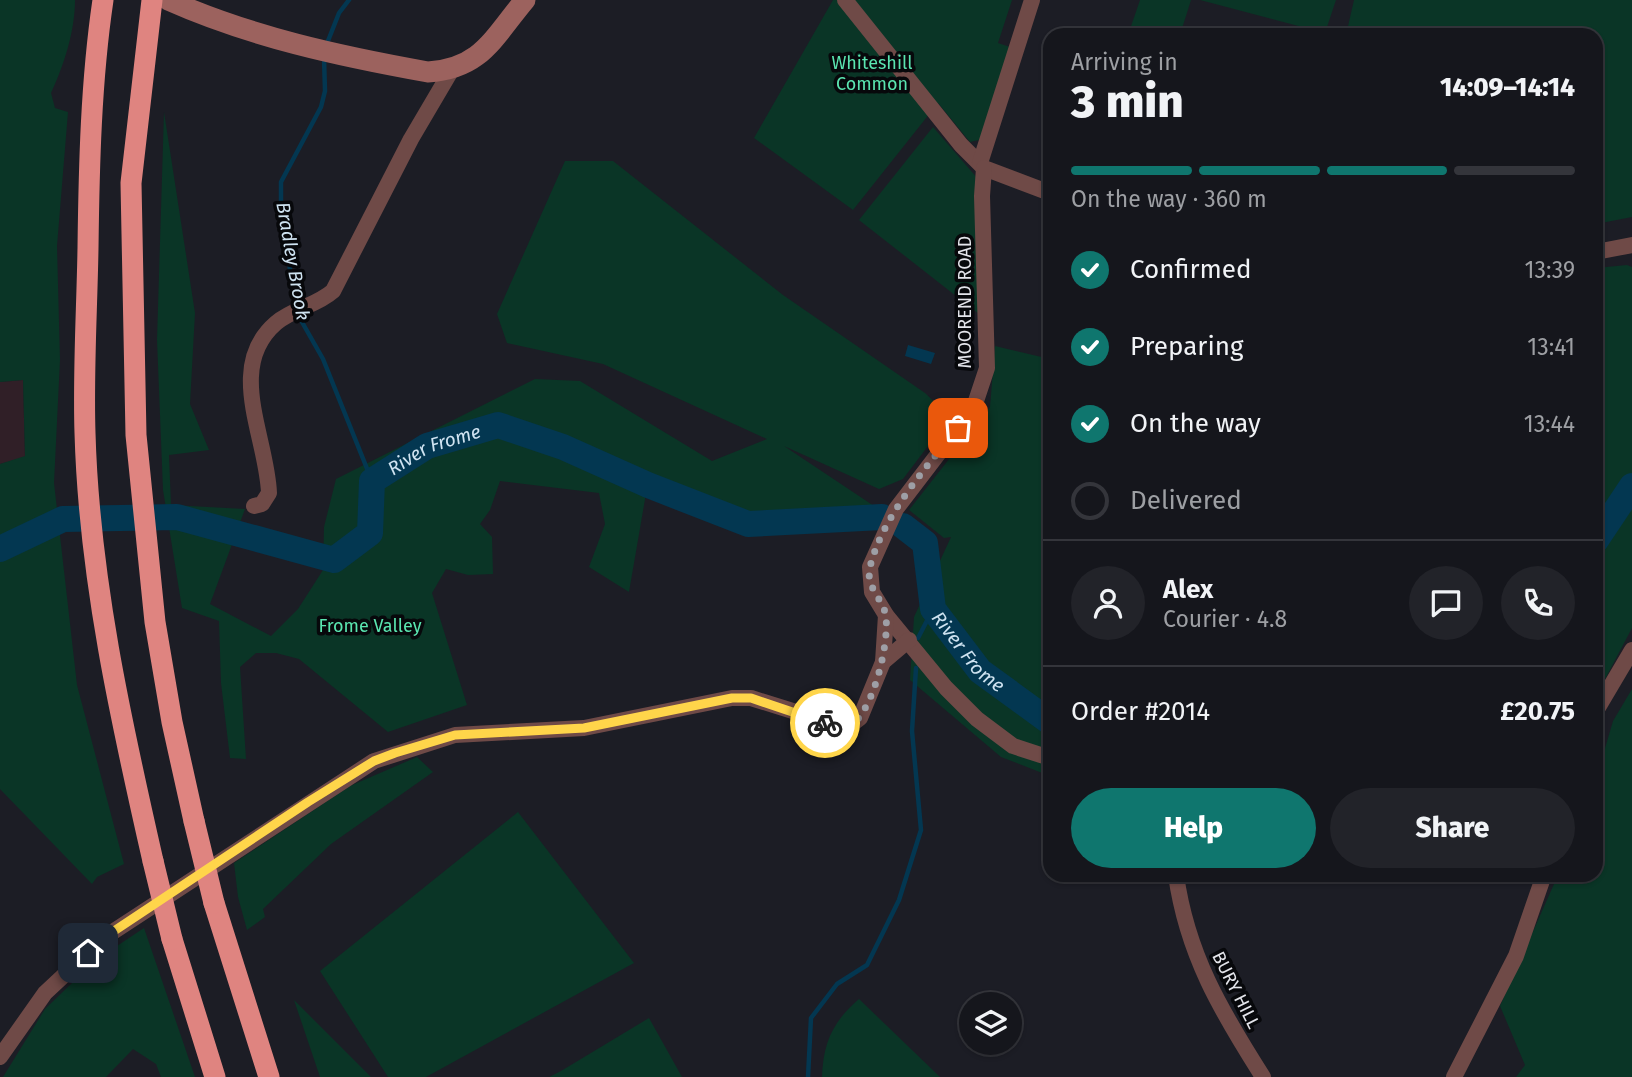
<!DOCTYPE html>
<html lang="en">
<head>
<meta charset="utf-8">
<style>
	body { margin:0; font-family:"Fira Sans",sans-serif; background:#222329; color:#f1f3f6; height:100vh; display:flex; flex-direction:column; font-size:26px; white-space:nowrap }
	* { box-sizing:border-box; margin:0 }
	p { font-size:23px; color:#9d9fa3 }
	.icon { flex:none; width:38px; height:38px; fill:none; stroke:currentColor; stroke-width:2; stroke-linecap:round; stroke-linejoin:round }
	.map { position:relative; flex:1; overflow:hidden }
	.side { position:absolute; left:1043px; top:28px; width:560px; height:854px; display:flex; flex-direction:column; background:#15161c; border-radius:21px; box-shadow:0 2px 5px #0004,0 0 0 2px #34353b }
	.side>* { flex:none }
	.tools { position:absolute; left:959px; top:992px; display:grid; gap:14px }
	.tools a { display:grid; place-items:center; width:63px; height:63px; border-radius:50%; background:#15161c; box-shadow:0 2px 5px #0004,0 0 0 2px #34353b; font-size:35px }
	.pin { position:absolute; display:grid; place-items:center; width:60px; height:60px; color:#fff; margin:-30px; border-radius:14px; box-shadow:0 4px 10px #0006 }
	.courier { position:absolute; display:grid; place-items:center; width:70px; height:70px; margin:-35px; border:5px solid #ffd54a; border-radius:50%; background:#fff; color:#222; box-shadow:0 2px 9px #0007 }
	.head em { font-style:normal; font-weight:800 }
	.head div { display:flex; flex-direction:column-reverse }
	.head { display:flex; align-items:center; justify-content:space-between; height:119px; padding:0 28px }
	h1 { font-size:46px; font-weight:800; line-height:52px }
	.bar { display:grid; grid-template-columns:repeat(4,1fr); gap:10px 7px; align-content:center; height:84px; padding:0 28px }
	.bar i { height:9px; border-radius:5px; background:#34353b }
	.bar .on { background:#0f766e }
	.bar p { grid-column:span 4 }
	.line { display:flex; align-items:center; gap:18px; padding:0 28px; border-top:2px solid #34353b }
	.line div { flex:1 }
	.round { display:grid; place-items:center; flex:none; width:74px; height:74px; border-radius:37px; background:#222329 }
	ol { padding:0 28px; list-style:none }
	li { display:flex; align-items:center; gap:21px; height:77px }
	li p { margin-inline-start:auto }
	li .icon { padding:7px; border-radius:50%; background:#0f766e; color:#fff; stroke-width:4 }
	li:last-child { color:#9d9fa3 }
	li i { width:38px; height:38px; border:4px solid #34353b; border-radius:50% }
	.cta { display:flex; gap:14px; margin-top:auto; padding:14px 28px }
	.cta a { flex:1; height:80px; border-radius:42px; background:#0f766e; color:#fff; font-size:28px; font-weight:800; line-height:80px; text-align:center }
	.cta a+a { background:#222329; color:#f1f3f6 }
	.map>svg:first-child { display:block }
</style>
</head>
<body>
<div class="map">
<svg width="1632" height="1077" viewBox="0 0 1632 1077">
	<rect width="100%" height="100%" fill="#1c1d25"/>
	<path fill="#301f27" d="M23 380 25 457 0 464V382Z"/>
	<g fill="#0a3526">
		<path d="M0 0H75C75 31 64 65 51 93L55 108 68 112 57 246 60 360 54 483 77 685 124 864 97 877 92 884 0 789V464L25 456 23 380 0 382Z"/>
		<path d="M833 0H1012L998 43 1010 47 987 129 979 140 970 142 938 103 853 210 754 138Z"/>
		<path d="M1140 0H1191L1180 35H1128Z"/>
		<path d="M1200 0H1336L1325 33Z"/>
		<path d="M1354 0H1632V217L1596 224V35H1346Z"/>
		<path d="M164 112 195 313 190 404 209 450 169 455 171 505 245 509 210 604 271 636 298 609 323 570 324 527 336 479 535 379 580 381 712 461 767 439 603 364 507 343 497 314 565 161H613L783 295 925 393 950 417 903 479 879 489 784 446 874 506 738 516 648 482 629 592 589 567 605 524 599 493 500 481 490 510 480 524 492 537 493 574 468 575 446 569 432 593 467 705 388 732 299 659 276 653H256L240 667 246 759 230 758 221 683 219 621 182 608 163 490 157 340Z"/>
		<path d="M933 127 978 179 979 314 859 220Z"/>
		<path d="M1627 265 1632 267V628L1596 696V268Z"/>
		<path d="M995 346 1050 359V776L1001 757 910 680 914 617 951 537 944 538 909 510 990 407Z"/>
		<path d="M1632 689V1077H1516L1525 1065 1500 1006 1558 875H1596V779L1613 721Z"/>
		<path d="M417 757 433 772 331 844 263 909 265 917 247 930 238 897 234 863 350 786Z"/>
		<path d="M518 812 634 963 426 1077H388L320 971Z"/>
		<path d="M144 928 195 1077H161L156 1064 133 1049 106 1077H3L45 1009 96 960Z"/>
		<path d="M859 999 940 1077H822C823 1043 833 1021 859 999Z"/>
		<path d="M294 1000 371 1077H372H320Z"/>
		<path d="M649 1018 682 1077H549L561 1071Z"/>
	</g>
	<path fill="#033751" d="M908 345 935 353 931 364 905 356Z"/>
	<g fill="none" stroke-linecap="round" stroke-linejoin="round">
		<g stroke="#033751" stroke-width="4.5">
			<path d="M326 46 339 13 349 0"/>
			<path d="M296 307 281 213V182L321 107 325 91 324 58"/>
			<path d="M298 315 323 359 372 481"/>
			<path d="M918 638 933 609"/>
			<path d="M808 1077 811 1018 837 984 867 965 899 900 921 830 912 731 916 668"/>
		</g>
		<g stroke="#033751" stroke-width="26">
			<path id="s1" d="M903 526 925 543 933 609 980 671 1050 722"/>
			<path d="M1596 540 1632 486"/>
			<path id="s2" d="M0 549 63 519 177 517 334 560 370 533 372 481 427 446 498 425 563 447 648 485 748 524 882 517"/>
		</g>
		<g stroke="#6f4a47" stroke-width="16">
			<path d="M845 0 961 145 984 168 1050 193"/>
			<path d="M980 163 1032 0"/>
			<path d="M984 168 982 196 987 368 974 407 896 509 870 567 872 592 886 615 946 688 977 719 1013 746 1050 758"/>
			<path d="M1596 252 1632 245"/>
			<path d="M254 506 262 504 269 493C267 437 225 367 276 323 294 308 316 306 333 291L411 139 451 71"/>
			<path d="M883 662 886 615"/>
			<path d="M1596 711 1632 650"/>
			<path d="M1176 875C1187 954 1221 1011 1263 1077"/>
			<path d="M0 1057 45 993 105 937 374 761 455 735 584 728 732 698H751L847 728 860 718 883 662 909 640"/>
			<path d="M1454 1077 1516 956 1544 875"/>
		</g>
		<path stroke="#9c625e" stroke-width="21" d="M168 0C251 37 339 56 428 72 481 69 493 38 525 0"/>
		<g stroke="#df8480" stroke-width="21">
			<path d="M103 0C91 81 89 166 88 248 87 309 83 372 85 433 89 577 121 721 153 861"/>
			<path d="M152 0 131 183 136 435 155 622 172 722 194 821"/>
			<path d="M214 903 269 1077"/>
			<path d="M172 939 215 1077"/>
		</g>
		<g stroke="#df8480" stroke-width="21">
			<path d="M194 821 214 903"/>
			<path d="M153 861 172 939"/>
		</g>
	</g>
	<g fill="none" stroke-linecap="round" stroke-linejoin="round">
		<path stroke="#9e9fa6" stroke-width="7" stroke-dasharray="0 12.6" d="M825 723 847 728C873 715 889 645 886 617 884 599 865 588 870 567 882 517 926 467 958 428"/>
		<path stroke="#ffd54a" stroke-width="9" d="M88 953 105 937 308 802 374 761 395 753 455 735 584 728 732 698H751L825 723"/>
	</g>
	<g text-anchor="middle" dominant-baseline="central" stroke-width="7" stroke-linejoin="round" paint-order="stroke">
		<g font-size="18" fill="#5ae5b0" stroke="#07080b">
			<text x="872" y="63">Whiteshill<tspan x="872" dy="21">Common</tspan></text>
			<text x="370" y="626">Frome Valley</text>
		</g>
		<g font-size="18" fill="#e4e5eb" stroke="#07080b">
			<text transform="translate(965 302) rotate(-90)">MOOREND ROAD</text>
			<text transform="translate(1236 990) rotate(63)">BURY HILL</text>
		</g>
		<g font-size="19" font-style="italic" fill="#cfe3f1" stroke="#07080b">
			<text transform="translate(293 261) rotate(80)">Bradley Brook</text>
			<text stroke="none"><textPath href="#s2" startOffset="514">River Frome</textPath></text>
			<text stroke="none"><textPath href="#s1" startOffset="150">River Frome</textPath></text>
		</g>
	</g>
</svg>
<div class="tools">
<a><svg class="icon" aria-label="layers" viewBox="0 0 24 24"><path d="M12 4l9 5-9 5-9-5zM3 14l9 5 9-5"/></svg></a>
</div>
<div class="pin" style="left:958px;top:428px;background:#ea580c"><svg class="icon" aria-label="bag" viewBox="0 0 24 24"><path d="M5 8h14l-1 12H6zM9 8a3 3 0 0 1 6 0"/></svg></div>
<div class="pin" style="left:88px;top:953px;background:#1f2937"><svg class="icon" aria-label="home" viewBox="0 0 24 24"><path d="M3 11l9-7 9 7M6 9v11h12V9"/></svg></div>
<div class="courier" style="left:825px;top:723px"><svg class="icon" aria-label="bike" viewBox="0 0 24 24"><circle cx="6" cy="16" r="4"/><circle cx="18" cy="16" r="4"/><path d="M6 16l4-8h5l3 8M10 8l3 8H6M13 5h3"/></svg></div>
<section class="side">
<div class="head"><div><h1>3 min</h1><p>Arriving in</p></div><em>14:09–14:14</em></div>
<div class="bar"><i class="on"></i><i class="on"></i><i class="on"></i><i></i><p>On the way · 360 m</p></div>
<ol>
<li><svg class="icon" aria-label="check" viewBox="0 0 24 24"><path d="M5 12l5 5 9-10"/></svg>Confirmed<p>13:39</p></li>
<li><svg class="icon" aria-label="check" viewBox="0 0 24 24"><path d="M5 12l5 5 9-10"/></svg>Preparing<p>13:41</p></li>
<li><svg class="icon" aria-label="check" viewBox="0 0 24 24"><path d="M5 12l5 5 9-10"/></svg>On the way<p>13:44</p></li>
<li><i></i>Delivered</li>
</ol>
<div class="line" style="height:126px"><a class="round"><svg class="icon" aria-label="person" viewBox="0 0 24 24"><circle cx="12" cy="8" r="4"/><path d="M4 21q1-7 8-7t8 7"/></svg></a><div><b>Alex</b><p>Courier · 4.8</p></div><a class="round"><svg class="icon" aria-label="chat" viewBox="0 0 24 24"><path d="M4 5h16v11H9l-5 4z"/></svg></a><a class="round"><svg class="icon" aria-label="phone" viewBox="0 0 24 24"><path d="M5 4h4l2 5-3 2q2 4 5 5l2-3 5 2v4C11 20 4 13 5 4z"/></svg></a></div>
<div class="line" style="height:91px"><div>Order #2014</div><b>£20.75</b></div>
<div class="cta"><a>Help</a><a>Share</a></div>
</section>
</div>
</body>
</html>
